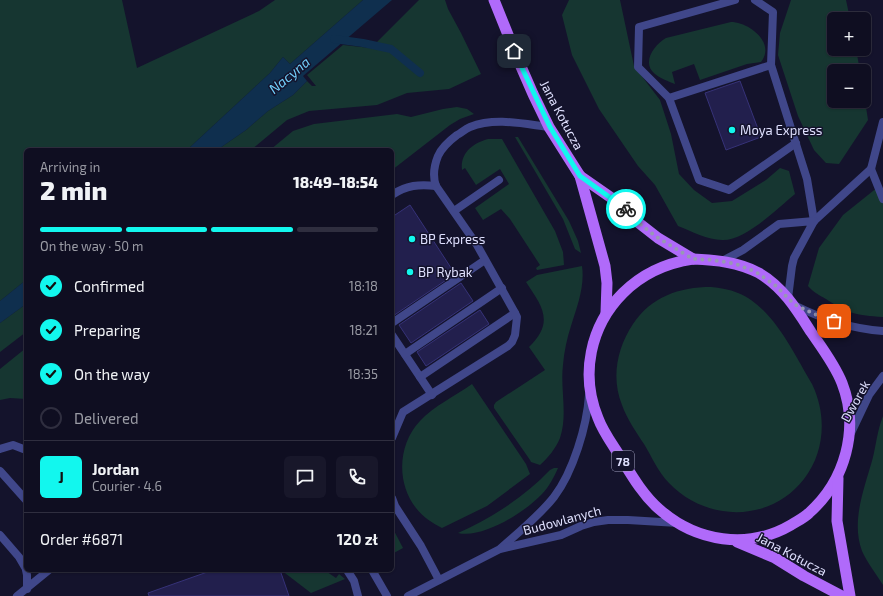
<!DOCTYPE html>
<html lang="en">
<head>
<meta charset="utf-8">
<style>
	body { margin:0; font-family:"Exo 2",sans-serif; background:#18172a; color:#f1f3f6; height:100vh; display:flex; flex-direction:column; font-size:15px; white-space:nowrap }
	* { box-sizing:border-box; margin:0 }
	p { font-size:13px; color:#9b9ca5 }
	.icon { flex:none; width:22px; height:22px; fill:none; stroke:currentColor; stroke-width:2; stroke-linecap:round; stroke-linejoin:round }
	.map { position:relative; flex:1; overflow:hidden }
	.details { position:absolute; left:24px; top:148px; width:370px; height:424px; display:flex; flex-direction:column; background:#0f0e21; border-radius:6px; box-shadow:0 1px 3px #0004,0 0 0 1px #2f2e3f }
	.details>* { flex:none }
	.buttons { position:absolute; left:827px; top:12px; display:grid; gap:8px }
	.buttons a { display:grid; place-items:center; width:44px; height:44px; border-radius:6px; background:#0f0e21; box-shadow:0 1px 3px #0004,0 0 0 1px #2f2e3f; font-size:20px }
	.pin { position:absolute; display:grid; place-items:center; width:34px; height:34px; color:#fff; margin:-17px; border-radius:8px; box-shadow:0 2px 6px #0006 }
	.courier { position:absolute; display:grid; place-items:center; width:40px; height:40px; margin:-20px; border:3px solid #12f7ee; border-radius:50%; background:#fff; color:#222; box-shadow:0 1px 5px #0007 }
	.summary em { font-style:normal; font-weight:800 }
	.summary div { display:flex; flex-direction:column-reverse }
	.summary { display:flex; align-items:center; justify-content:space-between; height:68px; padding:0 16px }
	h1 { font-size:26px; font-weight:800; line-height:30px }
	.bar { display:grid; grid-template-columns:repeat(4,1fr); gap:6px 4px; align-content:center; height:48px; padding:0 16px }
	.bar i { height:5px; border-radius:3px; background:#2f2e3f }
	.bar .selected { background:#12f7ee }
	.bar p { grid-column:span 4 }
	.line { display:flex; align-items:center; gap:10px; padding:0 16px; border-top:1px solid #2f2e3f }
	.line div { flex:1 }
	.round { display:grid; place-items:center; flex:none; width:42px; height:42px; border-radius:6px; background:#18172a }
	ol { padding:0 16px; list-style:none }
	li { display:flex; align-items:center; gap:12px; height:44px }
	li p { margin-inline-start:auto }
	li .icon { padding:4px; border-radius:50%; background:#12f7ee; color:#111; stroke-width:4 }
	li:last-child { color:#9b9ca5 }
	li i { width:22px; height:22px; border:2px solid #2f2e3f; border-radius:50% }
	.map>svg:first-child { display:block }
</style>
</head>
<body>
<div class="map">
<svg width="883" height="596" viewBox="0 0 883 596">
	<rect width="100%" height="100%" fill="#14132c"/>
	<g fill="#163631">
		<path d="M0 0H122L137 68 259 11 275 0H363L290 64 283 57 270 73 187 150H26V280L0 301Z"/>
		<path d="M419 0H445L448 9 461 33 481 74 449 89 407 93 377 105 309 111 287 120 251 150H217L246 130 268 111 293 95 307 81 312 86H316L307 75 343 45 371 48Z"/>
		<path d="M569 0H620L634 66 660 100 671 134 679 174 694 190 712 203 732 201 766 180 780 168 789 171 795 194C778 208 745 241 722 240 708 240 691 231 678 226L655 185 638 166 599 109 572 55 562 15Z"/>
		<path d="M791 0H846L850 19H834V49H856L860 71H834V101H864V94L868 120 839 164 826 163 814 150 798 116 778 55 780 33Z"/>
		<path d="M731 22C749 22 776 43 761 62L747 64 700 80 694 64 672 72 675 84C668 81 661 79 655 74 641 63 654 45 666 38Z"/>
		<path d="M457 107 467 109 474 114 460 119 450 125 392 170V150H270L293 131 314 124 397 114 411 117 443 109Z"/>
		<path d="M515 137H518L569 221 578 241 581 253 575 249 563 219Z"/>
		<path d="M488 139H502L555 231 563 252 564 265 537 270 536 268 540 265 510 219 501 209 483 220 475 208 509 184 500 169 476 185 465 168 462 170C460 153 473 143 488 139Z"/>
		<path d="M878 187 883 199V317C856 315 849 314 826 299 819 295 813 292 808 286L819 248 843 215Z"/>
		<path d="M582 266C585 286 577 307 571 326 567 338 564 352 563 365 560 389 568 414 560 438 556 448 548 458 540 465L531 462 530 460 494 408V405L496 402 545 370 529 347C555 322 542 306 526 282L537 275Z"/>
		<path d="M711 287C720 288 729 289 738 293 773 307 794 354 812 384 827 415 825 452 804 479 770 523 706 522 669 483 658 472 652 457 644 444 636 432 627 419 622 405 611 378 617 348 633 324 651 297 679 287 711 287Z"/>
		<path d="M26 304V332L0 352V323Z"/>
		<path d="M26 348V399L10 398 0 400V369Z"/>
		<path d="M472 384 526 464 530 474 487 506 442 528C432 523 423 517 416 508 396 483 398 444 420 421 434 406 455 396 472 384Z"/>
		<path d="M883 416V585C876 574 867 562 862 551 851 522 864 489 872 461 876 446 877 431 883 416Z"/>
		<path d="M554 468H558C554 477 549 487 542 494 525 512 483 539 458 533 492 518 524 497 550 470Z"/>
		<path d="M392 527 403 548 392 554Z"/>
		<path d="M281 570H324L336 578 339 574 345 579 311 593Z"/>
	</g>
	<g fill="#0f2f4e">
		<path d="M363 0H392L303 76 307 81 293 95 268 111 246 130 217 150H187L270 73 283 57 290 64Z"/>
		<path d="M26 280V304L0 323V301Z"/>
	</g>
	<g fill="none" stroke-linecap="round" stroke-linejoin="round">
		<path stroke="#0f2f4e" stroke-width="8" d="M334 39 363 43 391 49 420 73"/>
	</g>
	<g fill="#221f4d" stroke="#363278">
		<path d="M740 81 761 137 726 150 705 93Z"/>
		<path d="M410 205 455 274 393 316 392 217Z"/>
		<path d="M461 283 473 301 411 343 399 325Z"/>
		<path d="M480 310 489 324 426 366 417 352Z"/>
		<path d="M213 570H280L289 596H149L148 593Z"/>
	</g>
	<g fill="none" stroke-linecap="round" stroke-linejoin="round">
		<g stroke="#40478a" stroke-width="8">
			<path d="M735 0 639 27 638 67 669 98 699 180 729 190 796 143"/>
			<path d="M755 0 773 12 771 65 807 179 814 221"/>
			<path d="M669 98 771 65"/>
			<path d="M871 169 883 199"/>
			<path d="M392 195C406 185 420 184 436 186"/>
			<path d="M454 211 499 180"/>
			<path d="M814 221 871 169 883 122"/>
			<path d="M722 261 743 250 779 224 814 221 794 258 792 266 788 298"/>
			<path d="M392 323 485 260"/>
			<path d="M392 335 432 395"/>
			<path d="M405 354 502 288"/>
			<path d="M420 377 515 313"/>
			<path d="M392 438 403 412 508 346 512 342 515 335 517 317 515 313 477 245 436 186C432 175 434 166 438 156 442 147 449 141 457 135 461 133 465 129 470 127 495 117 524 124 549 127"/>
			<path d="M0 449 13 445 26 450"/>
			<path d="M0 471 26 500"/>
			<path d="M392 498 395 506 421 546 439 580"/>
			<path d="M0 535 19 557 26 569"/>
			<path d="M26 570 27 575V589"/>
			<path d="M347 570 354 581 358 596"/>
			<path d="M372 570 387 596"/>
			<path d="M17 596 49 570"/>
		</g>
		<g stroke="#40478a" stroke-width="8">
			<path d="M794 305C822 319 852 329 883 331"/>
			<path d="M851 433 869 395 883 376"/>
			<path d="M501 548C519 532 539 516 554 497 573 472 587 426 589 395"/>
			<path d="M408 596 500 549 561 535 581 526 594 522 608 520H628L678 523"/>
		</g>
		<g stroke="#b06afa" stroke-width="11">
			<path d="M494 0 519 62 533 94 549 127 580 176 605 266 607 283 606 313"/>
			<path d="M580 176 626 208 635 220 658 238 693 259"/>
			<path d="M693 259C716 260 738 262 759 273 783 287 797 310 811 332 822 348 835 365 842 383 860 429 845 481 809 513 804 518 797 521 791 525 748 550 696 542 659 509 643 495 632 476 621 458 613 445 603 432 598 418 580 375 590 326 623 293 642 274 666 263 693 259Z"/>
			<path d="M838 478 837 521 850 596"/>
			<path d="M737 542 775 558 804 576 842 596"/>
		</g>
	</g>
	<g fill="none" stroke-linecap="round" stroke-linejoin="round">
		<path stroke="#9898b4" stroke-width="4" stroke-dasharray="0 7.2" d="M626 209 635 220 645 228 658 238 693 259 713 260 736 264 756 272 776 286 794 304 814 314 834 321"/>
		<path stroke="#12f7ee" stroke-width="5" d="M514 51 550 127 580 176 626 209"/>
	</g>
	<g fill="#12f7ee" stroke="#14132c" stroke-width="1.5">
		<circle cx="732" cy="130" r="4"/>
		<circle cx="412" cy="239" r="4"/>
		<circle cx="410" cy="272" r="4"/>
	</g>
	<g text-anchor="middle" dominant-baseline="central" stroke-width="3" stroke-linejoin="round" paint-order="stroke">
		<rect fill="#14132c" stroke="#a2a2bf" stroke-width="1" x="612" y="451" width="22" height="20" rx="3"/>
		<g font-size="12" font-weight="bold" fill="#dfe0fe">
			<text x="623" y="461">78</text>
		</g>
		<g font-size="13" fill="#dfe0fe" stroke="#14132c">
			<text transform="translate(562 115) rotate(62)">Jana Kotucza</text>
			<text transform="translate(855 401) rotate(-61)">Dworek</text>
			<text transform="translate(562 520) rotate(-15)">Budowlanych</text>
			<text transform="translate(792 554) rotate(28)">Jana Kotucza</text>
		</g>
		<g font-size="13" fill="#dfe0fe" stroke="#14132c" text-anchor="start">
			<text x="740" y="130">Moya Express</text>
			<text x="420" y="239">BP Express</text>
			<text x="418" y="272">BP Rybak</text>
		</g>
		<g font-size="14" font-style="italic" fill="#71cefa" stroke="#14132c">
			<text transform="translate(289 75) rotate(-40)">Nacyna</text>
		</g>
	</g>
</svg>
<div class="buttons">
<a>+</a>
<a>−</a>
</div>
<div class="pin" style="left:834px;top:321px;background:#ea580c"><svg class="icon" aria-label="bag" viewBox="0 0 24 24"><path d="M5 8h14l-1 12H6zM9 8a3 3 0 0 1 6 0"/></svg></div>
<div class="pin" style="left:514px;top:51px;background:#1f2937"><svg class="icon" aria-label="home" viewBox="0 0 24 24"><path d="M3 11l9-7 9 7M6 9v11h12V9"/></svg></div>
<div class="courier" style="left:626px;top:209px"><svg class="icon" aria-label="bike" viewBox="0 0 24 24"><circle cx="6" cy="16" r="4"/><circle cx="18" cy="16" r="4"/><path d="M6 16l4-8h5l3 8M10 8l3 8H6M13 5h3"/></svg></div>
<section class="details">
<div class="summary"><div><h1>2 min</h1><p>Arriving in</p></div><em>18:49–18:54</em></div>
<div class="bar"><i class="selected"></i><i class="selected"></i><i class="selected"></i><i></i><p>On the way · 50 m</p></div>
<ol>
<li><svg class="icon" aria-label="check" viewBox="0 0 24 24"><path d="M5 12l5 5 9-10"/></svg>Confirmed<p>18:18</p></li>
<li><svg class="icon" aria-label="check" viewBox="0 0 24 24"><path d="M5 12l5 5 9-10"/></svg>Preparing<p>18:21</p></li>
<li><svg class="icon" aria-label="check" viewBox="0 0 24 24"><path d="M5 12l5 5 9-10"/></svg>On the way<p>18:35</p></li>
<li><i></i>Delivered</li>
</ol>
<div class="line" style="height:72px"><b class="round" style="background:#12f7ee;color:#111">J</b><div><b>Jordan</b><p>Courier · 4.6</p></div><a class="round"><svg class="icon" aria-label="chat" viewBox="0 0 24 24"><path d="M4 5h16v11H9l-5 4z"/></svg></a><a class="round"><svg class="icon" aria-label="phone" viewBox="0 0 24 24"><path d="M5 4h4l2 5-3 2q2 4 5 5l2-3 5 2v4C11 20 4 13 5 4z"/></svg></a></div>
<div class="line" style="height:52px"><div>Order #6871</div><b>120 zł</b></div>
</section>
</div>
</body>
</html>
